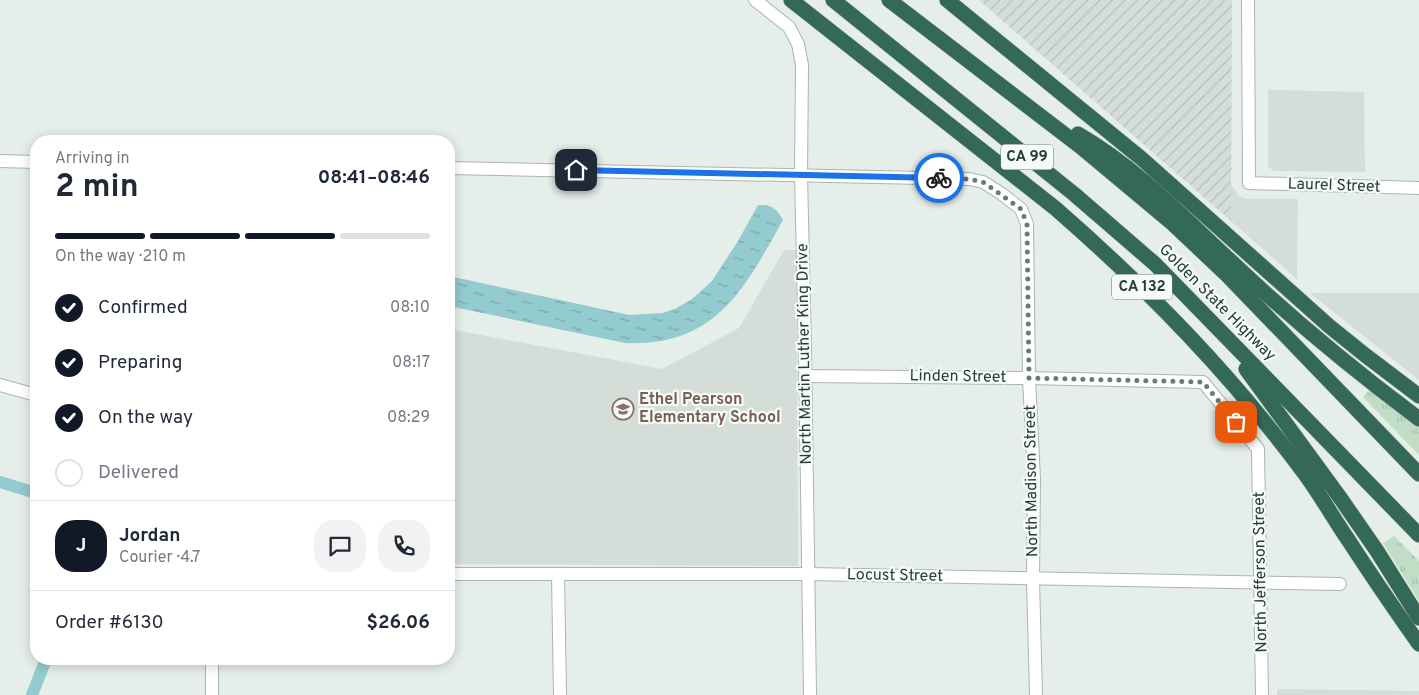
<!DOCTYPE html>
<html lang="en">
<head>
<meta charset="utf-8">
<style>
	body { margin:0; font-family:Overpass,sans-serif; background:#f2f2f3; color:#1f2937; height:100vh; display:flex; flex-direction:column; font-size:19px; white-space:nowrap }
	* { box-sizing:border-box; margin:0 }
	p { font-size:16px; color:#747a83 }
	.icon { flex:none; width:28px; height:28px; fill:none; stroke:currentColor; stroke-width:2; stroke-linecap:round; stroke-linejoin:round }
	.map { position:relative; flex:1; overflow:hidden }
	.side { position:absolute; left:30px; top:135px; width:425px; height:530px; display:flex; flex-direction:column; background:#fff; border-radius:20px; box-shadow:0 2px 12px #0003 }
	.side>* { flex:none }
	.pin { position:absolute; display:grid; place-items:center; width:42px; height:42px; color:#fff; margin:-21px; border-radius:10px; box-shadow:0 2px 8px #0006 }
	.courier { position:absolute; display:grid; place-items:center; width:50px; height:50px; margin:-25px; border:4px solid #1a73e8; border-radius:50%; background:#fff; color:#222; box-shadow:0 1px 6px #0007 }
	.overview em { font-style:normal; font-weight:700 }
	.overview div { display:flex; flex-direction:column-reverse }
	.overview { display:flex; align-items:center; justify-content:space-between; height:85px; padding:0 25px }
	h1 { font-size:32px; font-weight:700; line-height:38px }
	.bar { display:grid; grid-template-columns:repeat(4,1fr); gap:8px 5px; align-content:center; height:60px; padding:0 25px }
	.bar i { height:6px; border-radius:4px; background:#e0e1e3 }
	.bar .active { background:#111827 }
	.bar p { grid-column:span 4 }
	.line { display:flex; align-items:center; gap:12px; padding:0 25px; border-top:1px solid #e0e1e3 }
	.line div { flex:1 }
	.round { display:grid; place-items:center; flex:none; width:52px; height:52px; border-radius:20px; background:#f2f2f3 }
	ol { padding:0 25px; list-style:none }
	li { display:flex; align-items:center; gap:15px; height:55px }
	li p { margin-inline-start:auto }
	li .icon { padding:5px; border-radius:50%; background:#111827; color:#fff; stroke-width:4 }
	li:last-child { color:#747a83 }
	li i { width:28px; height:28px; border:2px solid #e0e1e3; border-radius:50% }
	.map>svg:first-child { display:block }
</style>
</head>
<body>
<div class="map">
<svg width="1419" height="695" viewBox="0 0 1419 695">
	<defs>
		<pattern id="industrial-furrows" width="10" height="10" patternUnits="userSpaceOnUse" patternTransform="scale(1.25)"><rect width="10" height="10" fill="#d4ddd8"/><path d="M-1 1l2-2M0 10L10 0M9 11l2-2" fill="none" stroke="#b6bfba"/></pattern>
		<pattern id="grass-tufts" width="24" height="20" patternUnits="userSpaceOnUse" patternTransform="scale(1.25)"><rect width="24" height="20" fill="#c1ddc5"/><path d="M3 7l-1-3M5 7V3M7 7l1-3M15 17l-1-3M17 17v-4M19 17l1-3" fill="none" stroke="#a6bfaa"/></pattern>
		<pattern id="water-ripples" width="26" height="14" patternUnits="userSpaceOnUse" patternTransform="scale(1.25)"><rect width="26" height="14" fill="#93cbce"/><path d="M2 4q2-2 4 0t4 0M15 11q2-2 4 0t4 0" fill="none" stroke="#78a6a8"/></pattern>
	</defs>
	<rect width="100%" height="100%" fill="#e6eee9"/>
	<g fill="#d4ddd8">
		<path d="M1268 90 1364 92 1365 172 1274 171 1268 167Z"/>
		<path d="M1231 184 1238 195 1245 199H1298L1297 279 1231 221Z"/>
		<path d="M784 250H797L798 566 452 564 450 449H449V329L662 369 739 328Z"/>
		<path d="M1310 293H1419V380Z"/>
		<path d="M1277 689 1419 691V695H1277Z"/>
	</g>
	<path fill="url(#industrial-furrows)" d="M979 0H1232L1231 221Z"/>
	<g fill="url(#grass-tufts)">
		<path d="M1369 390 1419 424V455L1363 397Z"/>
		<path d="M1394 536 1419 561V601L1383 543Z"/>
	</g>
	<path fill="url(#water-ripples)" d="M758 205C772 205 776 208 783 220 744 290 715 347 625 343L449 306V276L629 315 663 313 675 309 692 299 712 281 738 241Z"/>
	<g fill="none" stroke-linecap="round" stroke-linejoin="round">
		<g stroke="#93cbce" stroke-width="12">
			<path d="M0 482 36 493"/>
			<path d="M32 695 46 659"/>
		</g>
		<g stroke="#a9b6af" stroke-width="14">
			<g id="minor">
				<path d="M755 0 789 27 798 44 802 65 801 175 805 348 810 695"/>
				<path d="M1248 0 1249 183 1419 188"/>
				<path d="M0 161 36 162"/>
				<path d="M449 168 969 179 983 182 1002 194 1021 209 1027 224 1029 378 1034 479 1033 579 1036 695"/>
				<path d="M805 376 1029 378 1203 382 1258 449 1262 695"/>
				<path d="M0 385 36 395"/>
				<path d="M449 574H809L1340 584"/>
				<path d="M558 574 560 695"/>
				<path d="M212 695V659"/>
			</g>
		</g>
		<g stroke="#c2c9c6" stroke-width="16">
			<g id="highway">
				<path d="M791 0 1055 208C1149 290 1231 374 1305 474 1321 496 1334 519 1349 541 1371 575 1395 610 1419 644"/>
				<path d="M833 0 1074 194 1155 264 1419 535"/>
				<path d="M889 0 1081 147 1172 223 1227 275 1419 474"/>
				<path d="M947 0 1142 159 1329 326 1365 355 1419 396"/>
				<path d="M1078 134C1137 168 1185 219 1235 265 1293 320 1355 371 1419 419"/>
				<path d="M1246 369 1341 499 1377 551 1419 618"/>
			</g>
		</g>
		<use href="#minor" stroke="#fff" stroke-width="12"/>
		<use href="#highway" stroke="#346958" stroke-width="15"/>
	</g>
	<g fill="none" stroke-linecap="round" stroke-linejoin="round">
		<path stroke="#697c74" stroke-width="5" stroke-dasharray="0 9" d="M939 178 969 179 983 182 1021 209 1027 224 1029 378 1203 382 1236 422"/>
		<path stroke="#1a73e8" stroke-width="6" d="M576 170 939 178"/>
	</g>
	<defs>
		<g id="school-ring" transform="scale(1.125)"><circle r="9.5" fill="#f6faf8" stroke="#8d6e63" stroke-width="1.5"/><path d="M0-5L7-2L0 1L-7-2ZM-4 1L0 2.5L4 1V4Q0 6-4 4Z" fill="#8d6e63"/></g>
	</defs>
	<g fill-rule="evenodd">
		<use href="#school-ring" x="623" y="409"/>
	</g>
	<g text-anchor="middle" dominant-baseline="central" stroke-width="4.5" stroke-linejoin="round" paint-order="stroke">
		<g fill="#f6faf8" stroke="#647770" stroke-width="1">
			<rect x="1001" y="144.5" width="52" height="25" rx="4"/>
			<rect x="1112" y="274.5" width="60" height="25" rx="4"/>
		</g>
		<g font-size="15" font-weight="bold" fill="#263f35">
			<text x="1027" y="157">CA 99</text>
			<text x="1142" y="287">CA 132</text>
		</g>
		<g font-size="16" fill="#263f35" stroke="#f6faf8">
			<text transform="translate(1334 186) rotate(2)">Laurel Street</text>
			<text transform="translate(1217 303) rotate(45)">Golden State Highway</text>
			<text transform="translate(805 354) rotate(-91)">North Martin Luther King Drive</text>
			<text transform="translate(958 377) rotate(1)">Linden Street</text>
			<text transform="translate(1032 481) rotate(-91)">North Madison Street</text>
			<text transform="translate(1261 572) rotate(-91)">North Jefferson Street</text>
			<text transform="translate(895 576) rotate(1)">Locust Street</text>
		</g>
		<g font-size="16" font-weight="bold" fill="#785e54" stroke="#f6faf8" text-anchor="start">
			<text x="639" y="400">Ethel Pearson<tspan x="639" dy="18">Elementary School</tspan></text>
		</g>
	</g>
</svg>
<div class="pin" style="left:1236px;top:422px;background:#ea580c"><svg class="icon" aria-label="bag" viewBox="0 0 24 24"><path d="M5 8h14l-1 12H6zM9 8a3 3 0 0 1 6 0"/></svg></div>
<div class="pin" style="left:576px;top:170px;background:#1f2937"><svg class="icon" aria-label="home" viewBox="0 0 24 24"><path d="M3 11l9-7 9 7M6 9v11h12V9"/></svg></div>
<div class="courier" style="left:939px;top:178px"><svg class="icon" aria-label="bike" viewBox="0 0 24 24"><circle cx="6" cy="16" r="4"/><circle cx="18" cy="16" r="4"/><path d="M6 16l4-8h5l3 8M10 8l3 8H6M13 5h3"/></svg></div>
<section class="side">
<div class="overview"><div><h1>2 min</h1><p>Arriving in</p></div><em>08:41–08:46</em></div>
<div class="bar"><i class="active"></i><i class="active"></i><i class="active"></i><i></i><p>On the way · 210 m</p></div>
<ol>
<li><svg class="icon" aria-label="check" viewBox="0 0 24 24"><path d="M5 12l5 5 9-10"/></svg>Confirmed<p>08:10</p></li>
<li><svg class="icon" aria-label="check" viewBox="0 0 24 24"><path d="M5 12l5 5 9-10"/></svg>Preparing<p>08:17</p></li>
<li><svg class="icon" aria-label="check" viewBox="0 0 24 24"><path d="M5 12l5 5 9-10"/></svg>On the way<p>08:29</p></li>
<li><i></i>Delivered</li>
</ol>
<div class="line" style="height:90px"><b class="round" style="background:#111827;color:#fff">J</b><div><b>Jordan</b><p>Courier · 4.7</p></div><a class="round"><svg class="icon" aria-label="chat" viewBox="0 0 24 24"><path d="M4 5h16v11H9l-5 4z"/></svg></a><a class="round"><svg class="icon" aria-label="phone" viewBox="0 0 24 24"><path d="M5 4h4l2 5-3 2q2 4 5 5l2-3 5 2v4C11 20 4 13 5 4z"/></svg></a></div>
<div class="line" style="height:65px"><div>Order #6130</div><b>$26.06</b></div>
</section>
</div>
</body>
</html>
